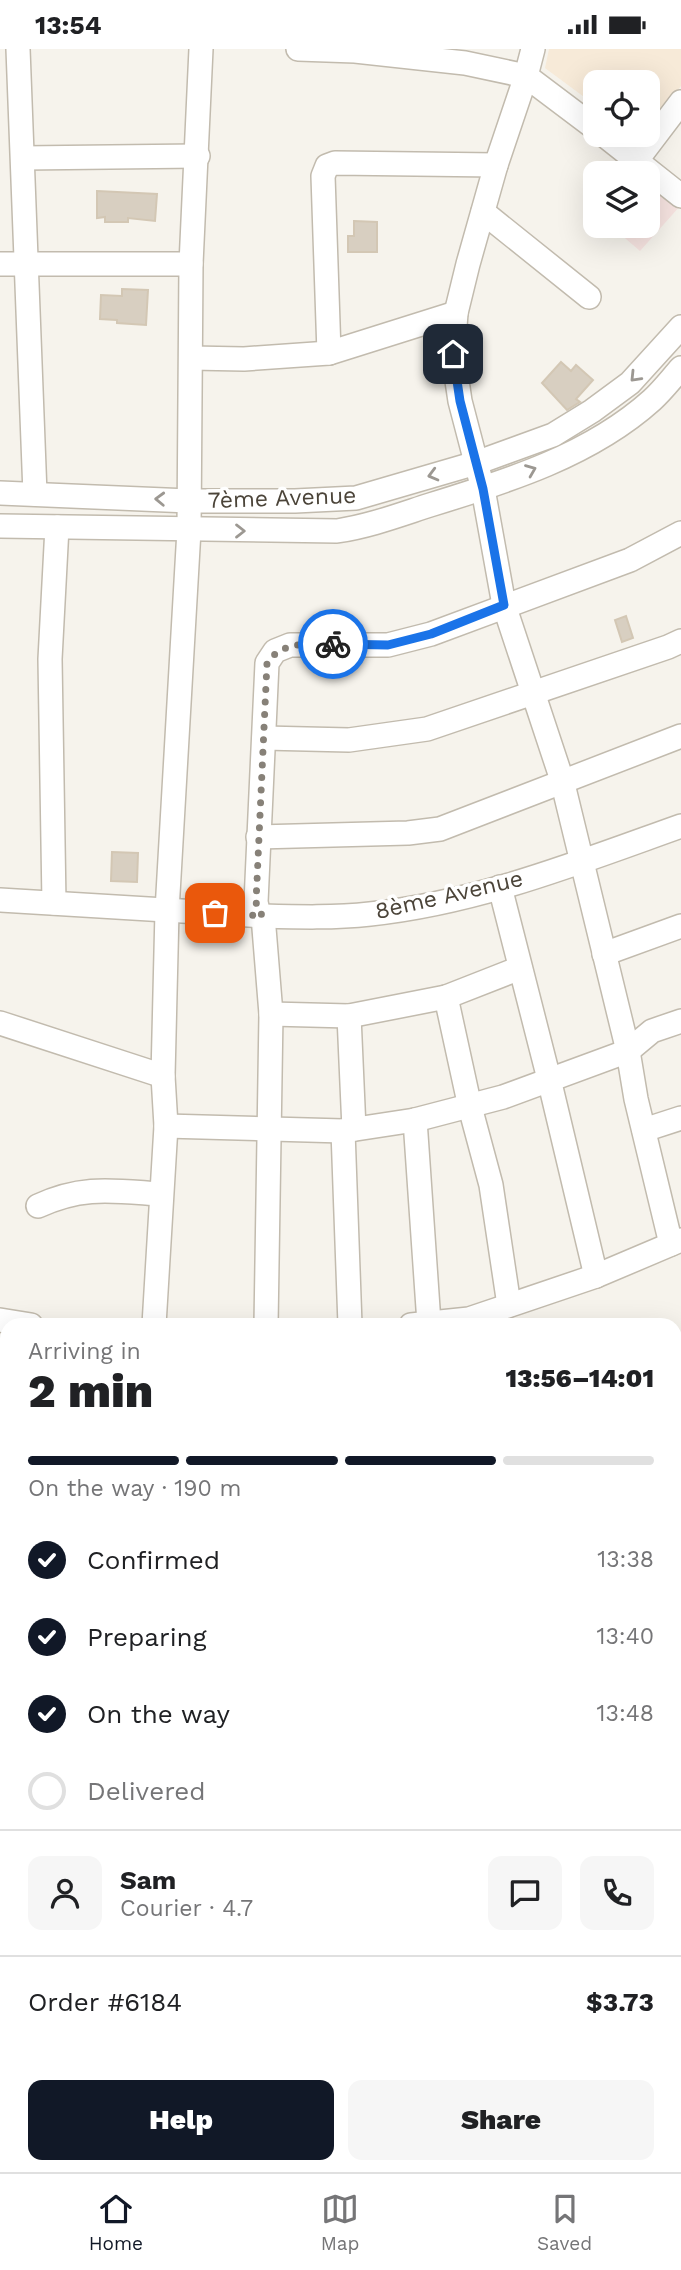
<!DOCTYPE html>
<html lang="en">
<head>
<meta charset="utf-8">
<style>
	body { margin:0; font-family:"Work Sans",sans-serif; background:#f6f6f6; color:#202124; height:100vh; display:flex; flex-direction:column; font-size:26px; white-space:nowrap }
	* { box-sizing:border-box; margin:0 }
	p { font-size:23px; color:#757577 }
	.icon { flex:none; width:38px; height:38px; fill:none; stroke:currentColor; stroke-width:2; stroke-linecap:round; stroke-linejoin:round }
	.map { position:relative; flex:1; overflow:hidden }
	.panel { position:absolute; left:0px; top:1269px; width:682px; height:856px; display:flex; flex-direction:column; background:#fff; border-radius:21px 21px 0 0; box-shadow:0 7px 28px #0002 }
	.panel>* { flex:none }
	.buttons { position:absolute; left:583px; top:21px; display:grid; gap:14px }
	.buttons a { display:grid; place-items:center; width:77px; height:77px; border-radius:14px; background:#fff; box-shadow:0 7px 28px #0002; font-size:35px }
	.pin { position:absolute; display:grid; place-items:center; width:60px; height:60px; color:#fff; margin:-30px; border-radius:14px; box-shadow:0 4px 10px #0006 }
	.courier { position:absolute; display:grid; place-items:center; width:70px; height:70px; margin:-35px; border:5px solid #1a73e8; border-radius:50%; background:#fff; color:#222; box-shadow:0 2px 9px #0007 }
	.overview em { font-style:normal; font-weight:800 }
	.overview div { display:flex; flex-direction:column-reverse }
	.overview { display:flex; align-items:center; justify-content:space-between; height:119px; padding:0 28px }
	h1 { font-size:46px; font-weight:800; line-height:52px }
	.bar { display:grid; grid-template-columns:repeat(4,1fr); gap:10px 7px; align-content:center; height:84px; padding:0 28px }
	.bar i { height:9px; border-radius:5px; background:#e0e0e0 }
	.bar .active { background:#111827 }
	.bar p { grid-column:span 4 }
	.line { display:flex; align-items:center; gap:18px; padding:0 28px; border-top:2px solid #e0e0e0 }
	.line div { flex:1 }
	.round { display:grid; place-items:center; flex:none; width:74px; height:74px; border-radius:14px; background:#f6f6f6 }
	ol { padding:0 28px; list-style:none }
	li { display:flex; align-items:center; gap:21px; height:77px }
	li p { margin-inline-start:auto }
	li .icon { padding:7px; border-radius:50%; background:#111827; color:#fff; stroke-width:4 }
	li:last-child { color:#757577 }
	li i { width:38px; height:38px; border:4px solid #e0e0e0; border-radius:50% }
	.button { display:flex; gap:14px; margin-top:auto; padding:14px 28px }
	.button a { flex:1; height:80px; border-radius:14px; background:#111827; color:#fff; font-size:28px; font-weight:800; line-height:80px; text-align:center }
	.button a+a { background:#f6f6f6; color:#202124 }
	.status { display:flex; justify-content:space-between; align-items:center; height:49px; padding:0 35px; background:#fff; direction:ltr }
	.status svg { height:19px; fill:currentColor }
	.tab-bar { display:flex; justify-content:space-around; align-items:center; height:98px; border-top:2px solid #e0e0e0; background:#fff; font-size:19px; color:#757577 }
	.tab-bar a { display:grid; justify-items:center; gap:4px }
	.tab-bar .active { color:#111827 }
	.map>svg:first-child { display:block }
</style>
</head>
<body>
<div class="status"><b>13:54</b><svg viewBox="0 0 49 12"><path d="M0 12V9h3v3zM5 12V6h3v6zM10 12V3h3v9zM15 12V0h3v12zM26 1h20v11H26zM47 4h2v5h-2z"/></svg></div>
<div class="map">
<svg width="681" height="2123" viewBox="0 0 681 2123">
	<rect width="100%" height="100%" fill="#f6f3ec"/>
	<path fill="#f7ead8" d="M549 0H681V37L648 80V33H595V56L545 19Z"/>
	<path fill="#f6e3e0" d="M648 129 680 157 640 202 611 177H648Z"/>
	<g fill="#d8cfc1" stroke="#d3c7b4" stroke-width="2">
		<path d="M97 142 157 145 155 172 128 169V173H105V168L97 169Z"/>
		<path d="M354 172 377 173V203H348V187H354Z"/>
		<path d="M122 240 148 241 146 276 117 274V271L100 270 101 246 122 247Z"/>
		<path d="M561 313 571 322 576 316 593 331 576 350 580 353 567 361 542 334Z"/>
		<path d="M626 567 633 589 622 593 615 571Z"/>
		<path d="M112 803 138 804 137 833 111 832Z"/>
	</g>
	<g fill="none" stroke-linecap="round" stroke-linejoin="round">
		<g stroke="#c2bbae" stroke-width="26">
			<g id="minor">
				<path d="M18 0 35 445"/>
				<path d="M298 0 355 2 465 14 526 27 595 79"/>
				<path d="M533 0 526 27 496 116 468 215 456 264 453 305 460 352 483 440 504 556 562 731 628 1002 636 1050 671 1195"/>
				<path d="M604 86 681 147"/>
				<path d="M23 109 198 107"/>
				<path d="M637 111 681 53"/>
				<path d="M483 163 589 248"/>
				<path d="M0 215H191"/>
				<path d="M329 304 323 127 327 117 335 114 496 116"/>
				<path d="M191 309 244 310 329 304 456 264"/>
				<path d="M0 444 189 452H295L356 449 476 414 553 386 592 362 630 334 681 278"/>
				<path d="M0 477 337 482C370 477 399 466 430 456 508 432 591 406 652 351 663 341 672 329 681 319"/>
				<path d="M264 689 349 691 427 680 668 598 681 592"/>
				<path d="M258 788 408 784 440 780 681 687"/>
				<path d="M500 838 549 1030 596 1227"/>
				<path d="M0 851 263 867C299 868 334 869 370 865 477 854 580 813 681 777"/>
				<path d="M54 854 50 610 57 478"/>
				<path d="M604 905 681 877"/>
				<path d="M446 948 470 1058 491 1136 509 1256"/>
				<path d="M271 965 349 967 446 948 520 919"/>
				<path d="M349 967 354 1080"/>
				<path d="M0 974 163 1027"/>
				<path d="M415 1071 429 1274"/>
				<path d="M166 1077 343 1082 415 1071 503 1048 628 1002 652 982 681 972"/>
				<path d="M644 1081 681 1069"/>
				<path d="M343 1082 350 1276"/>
				<path d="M38 1157C83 1136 114 1142 161 1145"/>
				<path d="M0 1271 31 1276"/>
				<path d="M154 1276 166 1077 163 1027 167 862 189 481 191 215 201 0"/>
				<path d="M266 1276 271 965 263 867 258 862 256 853 267 614 275 602 290 596H388L431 585 630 511 681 484"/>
				<path d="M411 1276 469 1270 596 1227 681 1191"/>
				<path d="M676 1321 681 1319"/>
				<path d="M676 1439 681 1437"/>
				<path d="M0 1543 7 1547"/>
				<path d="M676 1643 681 1647"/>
				<path d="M0 1863 7 1860"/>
				<path d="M0 1921 7 1925"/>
				<path d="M676 1927 681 1933"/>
				<path d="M242 2118 249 2123"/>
				<path d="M41 2123 45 2118"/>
				<path d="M303 2123 310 2118"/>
			</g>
		</g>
		<use href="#minor" stroke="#fff" stroke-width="23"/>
	</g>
	<defs><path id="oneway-chevron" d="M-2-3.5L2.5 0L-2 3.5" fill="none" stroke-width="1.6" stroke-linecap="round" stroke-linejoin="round" transform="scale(1.75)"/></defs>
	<g stroke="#9c9892">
		<use href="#oneway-chevron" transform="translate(635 328) rotate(134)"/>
		<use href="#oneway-chevron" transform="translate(531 421) rotate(-22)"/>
		<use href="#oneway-chevron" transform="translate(433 426) rotate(165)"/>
		<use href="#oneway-chevron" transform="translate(160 450) rotate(-178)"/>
		<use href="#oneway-chevron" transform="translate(240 482)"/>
	</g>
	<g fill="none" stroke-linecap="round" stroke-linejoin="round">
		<path stroke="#878178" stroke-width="7" stroke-dasharray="0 12.6" d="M215 864 263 867 258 862 256 853 267 614C282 592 308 595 333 595"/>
		<path stroke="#1a73e8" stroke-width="9" d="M333 595 388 596 431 585 504 556 483 440 460 352 453 305"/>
	</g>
	<g text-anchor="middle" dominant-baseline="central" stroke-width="7" stroke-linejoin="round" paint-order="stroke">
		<g font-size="23" fill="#4b4439" stroke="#fff">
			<text transform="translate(282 449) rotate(-2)">7ème Avenue</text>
			<text transform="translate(449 846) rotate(-13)">8ème Avenue</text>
		</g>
	</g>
</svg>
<div class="buttons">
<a><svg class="icon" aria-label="locate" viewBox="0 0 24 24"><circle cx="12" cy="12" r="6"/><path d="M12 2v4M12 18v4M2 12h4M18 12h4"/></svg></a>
<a><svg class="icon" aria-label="layers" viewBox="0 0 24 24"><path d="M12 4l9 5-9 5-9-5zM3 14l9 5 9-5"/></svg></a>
</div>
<div class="pin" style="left:215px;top:864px;background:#ea580c"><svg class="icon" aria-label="bag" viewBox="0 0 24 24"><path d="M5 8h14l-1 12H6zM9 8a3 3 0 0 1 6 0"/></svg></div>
<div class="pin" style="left:453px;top:305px;background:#1f2937"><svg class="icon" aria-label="home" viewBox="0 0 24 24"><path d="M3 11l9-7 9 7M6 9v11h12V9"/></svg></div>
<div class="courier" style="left:333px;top:595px"><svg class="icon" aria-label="bike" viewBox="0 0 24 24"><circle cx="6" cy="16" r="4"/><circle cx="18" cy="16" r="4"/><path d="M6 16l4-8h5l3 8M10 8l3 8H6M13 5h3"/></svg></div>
<section class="panel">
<div class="overview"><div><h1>2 min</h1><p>Arriving in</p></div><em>13:56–14:01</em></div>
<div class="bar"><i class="active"></i><i class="active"></i><i class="active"></i><i></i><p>On the way · 190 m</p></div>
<ol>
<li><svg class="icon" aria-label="check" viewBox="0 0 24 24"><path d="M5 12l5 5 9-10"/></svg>Confirmed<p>13:38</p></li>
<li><svg class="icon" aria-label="check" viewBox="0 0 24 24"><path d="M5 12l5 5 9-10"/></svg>Preparing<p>13:40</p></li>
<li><svg class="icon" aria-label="check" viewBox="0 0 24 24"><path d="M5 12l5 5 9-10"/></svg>On the way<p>13:48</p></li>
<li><i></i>Delivered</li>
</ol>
<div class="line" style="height:126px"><a class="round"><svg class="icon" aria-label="person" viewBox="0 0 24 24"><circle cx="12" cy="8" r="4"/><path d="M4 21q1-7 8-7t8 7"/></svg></a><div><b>Sam</b><p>Courier · 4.7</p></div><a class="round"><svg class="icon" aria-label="chat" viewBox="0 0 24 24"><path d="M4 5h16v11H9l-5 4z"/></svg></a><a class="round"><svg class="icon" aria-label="phone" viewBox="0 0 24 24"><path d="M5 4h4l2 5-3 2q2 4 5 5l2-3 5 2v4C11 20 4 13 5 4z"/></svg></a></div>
<div class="line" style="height:91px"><div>Order #6184</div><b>$3.73</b></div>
<div class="button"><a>Help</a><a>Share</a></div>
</section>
</div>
<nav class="tab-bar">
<a class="active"><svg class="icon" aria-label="home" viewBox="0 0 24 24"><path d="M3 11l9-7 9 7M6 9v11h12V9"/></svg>Home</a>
<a><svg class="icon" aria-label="map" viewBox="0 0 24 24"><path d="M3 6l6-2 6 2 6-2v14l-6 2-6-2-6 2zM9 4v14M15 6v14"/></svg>Map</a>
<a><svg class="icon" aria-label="saved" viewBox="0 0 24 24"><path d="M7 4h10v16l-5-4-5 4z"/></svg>Saved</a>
</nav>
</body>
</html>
